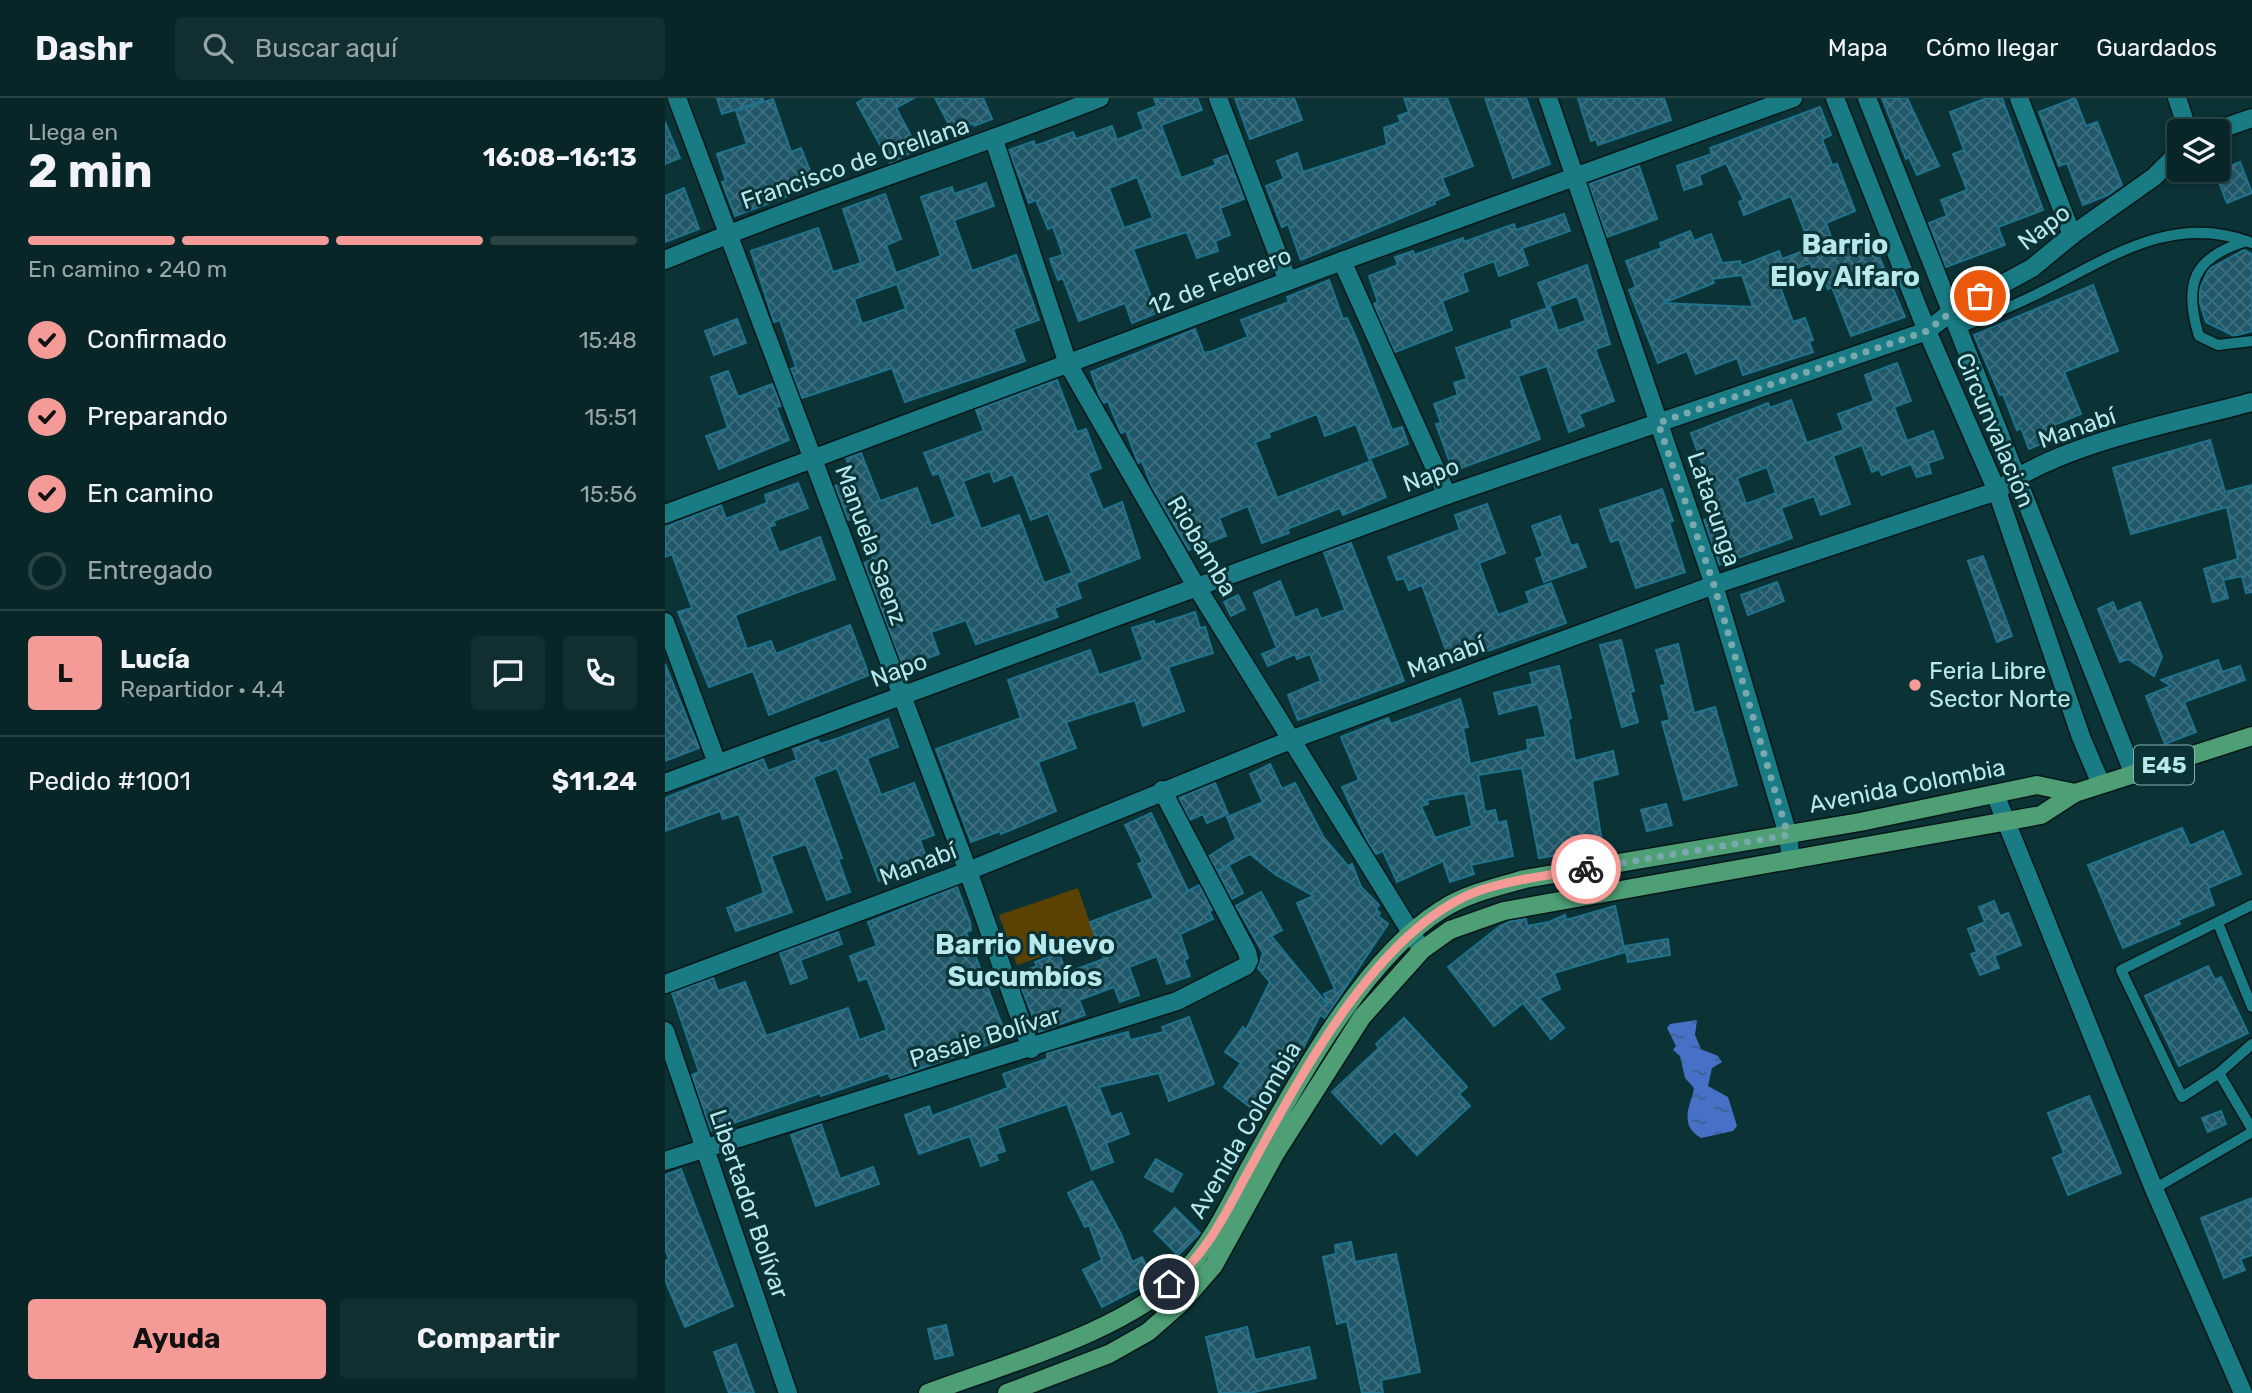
<!DOCTYPE html>
<html lang="es">
<head>
<meta charset="utf-8">
<style>
	body { margin:0; font-family:Rubik,sans-serif; background:#112e30; color:#f1f3f6; height:100vh; display:flex; flex-direction:column; font-size:26px; white-space:nowrap }
	* { box-sizing:border-box; margin:0 }
	p { font-size:23px; color:#98a5a8 }
	.icon { flex:none; width:38px; height:38px; fill:none; stroke:currentColor; stroke-width:2; stroke-linecap:round; stroke-linejoin:round }
	.map { position:relative; flex:1; overflow:hidden }
	.details { display:flex; flex-direction:column; background:#082628; width:665px }
	.details>* { flex:none }
	.fabs { position:absolute; left:1502px; top:21px; display:grid; gap:14px }
	.fabs a { display:grid; place-items:center; width:63px; height:63px; border-radius:7px; background:#082628; box-shadow:0 4px 10px #0003,0 0 0 2px #294345; font-size:35px }
	.pin { position:absolute; display:grid; place-items:center; width:60px; height:60px; color:#fff; margin:-30px; border:4px solid #fff; border-radius:50%; box-shadow:0 2px 7px #0007 }
	.courier { position:absolute; display:grid; place-items:center; width:70px; height:70px; margin:-35px; border:5px solid #f59b97; border-radius:50%; background:#fff; color:#222; box-shadow:0 2px 9px #0007 }
	.overview em { font-style:normal; font-weight:700 }
	.overview div { display:flex; flex-direction:column-reverse }
	.overview { display:flex; align-items:center; justify-content:space-between; height:119px; padding:0 28px }
	h1 { font-size:46px; font-weight:700; line-height:52px }
	.bar { display:grid; grid-template-columns:repeat(4,1fr); gap:10px 7px; align-content:center; height:84px; padding:0 28px }
	.bar i { height:9px; border-radius:5px; background:#294345 }
	.bar .selected { background:#f59b97 }
	.bar p { grid-column:span 4 }
	.line { display:flex; align-items:center; gap:18px; padding:0 28px; border-top:2px solid #294345 }
	.line div { flex:1 }
	.round { display:grid; place-items:center; flex:none; width:74px; height:74px; border-radius:7px; background:#112e30 }
	ol { padding:0 28px; list-style:none }
	li { display:flex; align-items:center; gap:21px; height:77px }
	li p { margin-inline-start:auto }
	li .icon { padding:7px; border-radius:50%; background:#f59b97; color:#111; stroke-width:4 }
	li:last-child { color:#98a5a8 }
	li i { width:38px; height:38px; border:4px solid #294345; border-radius:50% }
	.primary-button { display:flex; gap:14px; margin-top:auto; padding:14px 28px }
	.primary-button a { flex:1; height:80px; border-radius:7px; background:#f59b97; color:#111; font-size:28px; font-weight:700; line-height:80px; text-align:center }
	.primary-button a+a { background:#112e30; color:#f1f3f6 }
	header { display:flex; align-items:center; gap:42px; box-sizing:border-box; height:98px; padding:0 35px; background:#082628; border-bottom:2px solid #294345 }
	header strong { font-size:33px }
	nav { display:flex; gap:38px; margin-inline-start:auto; font-size:24px }
	.search { width:490px; height:63px; background:#112e30; display:flex; align-items:center; gap:18px; box-sizing:border-box; padding:0 24px; border-radius:7px; color:#98a5a8; font-size:26px }
	main { display:flex; flex:1; min-height:0 }
	.map>svg:first-child { display:block }
</style>
</head>
<body>
<header>
<strong>Dashr</strong>
<div class="search"><svg class="icon" aria-label="search" viewBox="0 0 24 24"><circle cx="10" cy="10" r="6"/><path d="M15 15l6 6"/></svg>Buscar aquí</div>
<nav><a>Mapa</a><a>Cómo llegar</a><a>Guardados</a></nav>
</header>
<main>
<section class="details">
<div class="overview"><div><h1>2 min</h1><p>Llega en</p></div><em>16:08–16:13</em></div>
<div class="bar"><i class="selected"></i><i class="selected"></i><i class="selected"></i><i></i><p>En camino · 240 m</p></div>
<ol>
<li><svg class="icon" aria-label="check" viewBox="0 0 24 24"><path d="M5 12l5 5 9-10"/></svg>Confirmado<p>15:48</p></li>
<li><svg class="icon" aria-label="check" viewBox="0 0 24 24"><path d="M5 12l5 5 9-10"/></svg>Preparando<p>15:51</p></li>
<li><svg class="icon" aria-label="check" viewBox="0 0 24 24"><path d="M5 12l5 5 9-10"/></svg>En camino<p>15:56</p></li>
<li><i></i>Entregado</li>
</ol>
<div class="line" style="height:126px"><b class="round" style="background:#f59b97;color:#111">L</b><div><b>Lucía</b><p>Repartidor · 4.4</p></div><a class="round"><svg class="icon" aria-label="chat" viewBox="0 0 24 24"><path d="M4 5h16v11H9l-5 4z"/></svg></a><a class="round"><svg class="icon" aria-label="phone" viewBox="0 0 24 24"><path d="M5 4h4l2 5-3 2q2 4 5 5l2-3 5 2v4C11 20 4 13 5 4z"/></svg></a></div>
<div class="line" style="height:91px"><div>Pedido #1001</div><b>$11.24</b></div>
<div class="primary-button"><a>Ayuda</a><a>Compartir</a></div>
</section>
<div class="map">
<svg width="1587" height="1295" viewBox="0 0 1587 1295">
	<defs>
		<pattern id="water-ripples" width="26" height="14" patternUnits="userSpaceOnUse" patternTransform="scale(1.75)"><rect width="26" height="14" fill="#4671c6"/><path d="M2 4q2-2 4 0t4 0M15 11q2-2 4 0t4 0" fill="none" stroke="#3f5e8d"/></pattern>
		<pattern id="building-cross-hatch" width="8" height="8" patternUnits="userSpaceOnUse" patternTransform="scale(1.75)"><rect width="8" height="8" fill="#205869"/><path d="M0 0l8 8M0 8l8-8" fill="none" stroke="#3e707f"/></pattern>
	</defs>
	<rect width="100%" height="100%" fill="#0b3235"/>
	<path fill="#5c4202" d="M413 790 430 840 352 867 334 817Z"/>
	<path fill="url(#water-ripples)" d="M1032 922 1030 937 1036 951 1053 958 1057 964 1047 970 1043 988 1063 999 1072 1028 1068 1033 1036 1040C1012 1026 1027 1005 1029 990L1020 980 1015 958 1008 952 1011 948 1002 930 1005 926Z"/>
	<g fill="url(#building-cross-hatch)" stroke="#20738c" stroke-width="2" fill-rule="evenodd">
		<path d="M52 0H98V3L57 16Z"/>
		<path d="M200 0H249L231 10 253 51 225 65 192 5Z"/>
		<path d="M270 0H318L327 21 309 28 308 25 289 36Z"/>
		<path d="M489 0H532L537 12 496 27 516 80 551 67 549 62 562 57 579 101 555 110 565 137 550 143 553 153 532 160 522 134 468 151 492 215 467 225 460 205 414 223 398 180 393 182 385 161 398 157 388 129 383 131 371 102 364 105 344 52 369 43 370 48 408 34 411 41 447 28 452 42 479 31 473 15 492 8ZM472 79 488 120 459 130 444 90Z"/>
		<path d="M570 0H629L637 22 585 41Z"/>
		<path d="M739 0H782L808 68 777 80 784 97 769 103 770 106 636 162 623 126 617 129 601 88 619 81 612 63 632 55 638 74 722 47 719 30 736 24 733 18 744 14Z"/>
		<path d="M820 0H861L885 66 848 80Z"/>
		<path d="M913 0H999L1006 22 933 47 931 41 926 43Z"/>
		<path d="M1217 0H1242L1274 68 1252 77 1244 59 1241 61Z"/>
		<path d="M1322 0H1337L1378 112 1333 129 1340 147 1281 169 1264 125 1282 118 1276 102 1302 92 1288 56 1299 52 1285 14Z"/>
		<path d="M1410 0 1421 28 1432 24 1457 87 1443 97 1418 107 1402 65 1394 68 1374 14Z"/>
		<path d="M108 1 126 54 136 50 147 78 118 90 121 99 70 118 57 84 61 83 52 56 82 46 71 13Z"/>
		<path d="M1155 9 1166 37 1157 41 1167 67 1172 66 1190 113 1161 125 1172 155 1207 142 1240 219 1186 238 1167 189 1163 191 1158 178 1151 181 1145 165 1111 178 1128 224 1140 220 1148 242 1144 243 1148 254 1078 277 1072 260 1031 276 1022 253 993 265 964 192 971 189 961 163 997 150 995 145 1025 133 1029 143 1046 136 1057 165 1075 163 1076 168 1114 153 1117 161 1146 150 1126 98 1079 117 1074 104 1079 102 1061 65 1034 77 1037 86 1019 92 1012 68 1047 56 1045 50ZM1077 177 1088 209 998 205 1049 185 1047 181Z"/>
		<path d="M0 24 15 60 0 66Z"/>
		<path d="M1575 64 1587 95 1562 105 1550 74Z"/>
		<path d="M974 68 992 121 942 139 924 86Z"/>
		<path d="M321 85 329 108 289 122 307 173 351 157 374 222 348 231 360 263 240 304 227 270 137 300 126 271 131 269 115 222 109 224 86 153 153 130 168 174 196 165 178 111 220 96 236 141 221 147 231 175 276 158 256 99 287 89 289 96ZM232 186 241 211 197 226 189 201Z"/>
		<path d="M19 90 34 131 0 144V98Z"/>
		<path d="M899 116 905 133 857 150 863 167 834 178 829 163 797 175 803 193 777 203 787 232 730 254 709 206 713 204 704 178 733 167 730 159 748 153 749 157 798 140 799 144 849 126 851 132Z"/>
		<path d="M1579 152 1587 156V233L1569 238 1541 224 1535 205V191L1544 171Z"/>
		<path d="M922 167 945 246 930 251 949 303 914 316 919 328 904 334 882 268 853 278 875 341 788 373 771 326 776 325 769 306 793 297 789 285 802 281 791 250 848 230 846 223 885 209 893 233 921 223 912 198 882 209 873 185Z"/>
		<path d="M664 182 678 221 682 220 692 242 727 332 737 329 743 346 704 361 691 326 660 338 652 316 603 335 605 339 590 344 612 400 706 363 721 399 678 417 675 410 622 431 624 435 597 445 583 408 554 420 561 438 524 452 487 389 477 363 473 365 461 333 456 335 443 303 439 305 435 299 426 274 530 231 539 255 548 253 583 239 576 222 624 204 622 199Z"/>
		<path d="M1428 187 1453 253 1399 274 1416 316 1389 327 1393 339 1364 351 1356 330 1352 332 1338 296 1335 297 1309 237Z"/>
		<path d="M72 221 81 245 49 257 40 233Z"/>
		<path d="M1232 265 1246 303 1229 309 1242 343 1268 333 1278 360 1263 365 1266 375 1252 379 1246 366 1217 377 1214 371 1207 374 1197 347 1168 358 1185 406 1156 417 1149 398 1116 410 1127 440 1054 467 1039 422 1048 418 1039 394 1046 392 1026 335 1103 305 1105 310 1126 302 1142 345 1179 332 1173 316 1209 303 1200 277ZM1102 369 1111 395 1081 406 1072 380Z"/>
		<path d="M63 273 73 299 107 286 116 308 111 309 124 342 54 371 41 338 63 330 46 279Z"/>
		<path d="M392 282 412 334 421 331 436 370 423 375 438 412 457 404 475 460 411 485 416 500 389 510 393 519 311 546 301 522 266 534 274 556 238 569 199 465 208 461 192 419 183 422 170 388 189 381 181 360 196 355 215 403 252 390 266 428 291 419 274 375 268 377 259 355 319 333 311 312ZM325 373 329 384 348 376 366 422 383 415 407 475 379 485 354 417 316 431 298 383Z"/>
		<path d="M1545 342 1560 394 1587 387V494L1581 495 1577 478 1558 482 1563 500 1548 504 1539 471 1573 461 1562 409 1466 436 1448 370Z"/>
		<path d="M133 385 143 410 108 423 110 427 104 429 114 455 155 439 170 481 70 517 82 551 106 543 111 556 185 527 204 577 104 617 88 573 44 589 13 514 27 510 7 456 0 459V429L56 407 61 421 102 405 100 397Z"/>
		<path d="M997 391 1008 423 1004 424 1020 474 971 490 954 441 946 444 935 412Z"/>
		<path d="M822 406 840 455 814 465 833 517 865 505 861 494 886 485 901 525 786 566 757 487 744 492 739 480 732 482 723 459 795 432 790 417Z"/>
		<path d="M895 418 906 448 912 446 921 469 879 484 871 461 878 458 867 428Z"/>
		<path d="M686 445 739 583 633 622 623 597 656 583 645 556 632 561 630 556 603 568 597 556 612 550 589 495 615 483 630 520 652 511 656 521 680 512 659 454Z"/>
		<path d="M1318 458 1347 538 1332 544 1303 463Z"/>
		<path d="M1112 484 1119 503 1083 517 1076 497Z"/>
		<path d="M573 497 580 511 566 518 559 504Z"/>
		<path d="M1448 504 1452 514 1475 504 1497 559 1489 578 1463 561 1455 564 1433 511Z"/>
		<path d="M530 514 535 530 540 529 548 555 503 569 519 613 478 628 470 602 401 624 411 650 373 664 391 713 336 736 335 733 306 744 271 651 356 620 343 582 425 552 434 577 478 562 467 530 489 523 490 527Z"/>
		<path d="M956 542 969 593 965 594 973 624 957 629 935 547Z"/>
		<path d="M1013 546 1029 615 1050 609 1072 687 1019 702 997 624 1005 622 996 588 1001 587 991 552Z"/>
		<path d="M1553 562 1557 574 1575 568 1580 582 1519 604 1531 634 1500 646 1481 598 1506 588 1496 582Z"/>
		<path d="M0 566 34 650 0 663Z"/>
		<path d="M894 568 906 620 903 621 910 663 948 653 953 676 927 683 938 750 874 760 857 670 813 677 820 714 830 712 833 725 841 723 848 758 806 767 809 776 785 784 778 763 732 784 718 753 711 756 703 744 677 689 694 682 676 639 723 620 726 626 795 601 803 629 798 630 805 666 863 652 862 642 881 639 873 606 834 616 829 595 868 586 865 575ZM800 695 807 728 770 740 756 708 763 706 762 702Z"/>
		<path d="M223 621 233 649 202 660 216 697 249 685 269 737 255 742 263 765 214 783 172 670 148 679 177 760 173 761 185 794 162 802 141 746 106 758 127 814 71 833 62 810 99 795 74 716 58 721 55 713 0 733V700L98 661 103 673 132 662 128 651 153 642 155 646 174 640Z"/>
		<path d="M605 666 617 691 630 685 659 740 683 768 687 766 696 789 714 807 711 811 715 815 713 818 723 826 660 920 655 917 630 966 612 991 607 988 589 1012 559 989 576 965 560 954 578 929 581 932 605 884 593 870 598 855 571 808 596 794 617 832 606 838 663 907 659 896 670 891 632 805 649 798 611 777 585 756 552 773 544 758 571 741 562 719 598 704 585 676Z"/>
		<path d="M550 685 563 716 542 725 538 716 525 722 514 700Z"/>
		<path d="M1001 706 1007 727 982 733 976 712Z"/>
		<path d="M486 715 523 793 534 787 547 812 544 813 548 821 515 836 523 860 519 862 525 878 502 886 492 858 464 869 474 897 455 904 449 889 414 902 420 917 374 934 351 876 372 868 370 864 394 855 401 875 439 861 425 824 489 800 473 766 478 764 460 727Z"/>
		<path d="M1517 730 1525 748 1558 733 1576 776 1543 790 1549 807 1513 822 1515 826 1458 850 1423 767Z"/>
		<path d="M564 768 578 795 567 801 553 774Z"/>
		<path d="M292 789 305 824 306 832 301 834 342 940 226 981 223 975 156 998 155 995 46 1033 27 977 34 974 7 895 48 880 53 893 80 884 101 938 183 910 194 942 222 932 202 880 194 883 185 858 212 848 203 824Z"/>
		<path d="M1329 803 1335 818 1343 815 1356 847 1329 858 1334 870 1315 877 1306 856 1312 854 1303 831 1320 824 1314 809Z"/>
		<path d="M950 808 960 854 889 875 895 891 874 900 899 930 886 941 858 905 829 928 783 869 835 828 846 823 861 821 862 828 884 824 900 817 901 822Z"/>
		<path d="M173 834 177 846 135 862 142 880 126 886 115 855Z"/>
		<path d="M1003 841 1005 857 963 864 960 848Z"/>
		<path d="M1543 868 1550 882 1556 879 1583 935 1514 968 1480 898Z"/>
		<path d="M524 919 549 986 504 1003 494 975 434 989 446 1019 456 1015 464 1036 441 1045 448 1064 427 1072 402 1006 332 1030 340 1053 330 1056 333 1062 316 1068 305 1038 254 1056 240 1017 264 1008 267 1018 343 990 338 976 382 961V955L463 934 465 942 499 934 497 929Z"/>
		<path d="M739 920 802 989 794 996 805 1008 752 1057 730 1033 716 1046 667 994 714 950 711 946Z"/>
		<path d="M1424 998 1456 1075 1403 1097 1388 1060 1399 1055 1383 1015Z"/>
		<path d="M1556 1013 1561 1026 1543 1034 1537 1020Z"/>
		<path d="M156 1026 175 1081 208 1069 214 1086 151 1108 126 1037Z"/>
		<path d="M491 1061 517 1076 507 1094 480 1079Z"/>
		<path d="M16 1071 68 1208 20 1229 0 1182V1163L4 1161 0 1151V1077Z"/>
		<path d="M427 1083 456 1136 467 1164 477 1159 489 1182 437 1209 418 1172 437 1162 424 1127 420 1129 403 1095Z"/>
		<path d="M1587 1100V1157L1575 1161 1580 1172 1559 1180 1536 1120Z"/>
		<path d="M510 1110 535 1135 513 1157 489 1133Z"/>
		<path d="M686 1144 690 1164 731 1156 755 1274 716 1282 718 1295H697L682 1223 672 1226 658 1159 671 1156 670 1147Z"/>
		<path d="M281 1227 288 1257 270 1261 263 1231Z"/>
		<path d="M582 1229 590 1262 644 1249 651 1280 585 1295H554L541 1239Z"/>
		<path d="M71 1246 89 1295H64L49 1254Z"/>
	</g>
	<g fill="none" stroke-linecap="round" stroke-linejoin="round">
		<g stroke="#081718" stroke-width="13">
			<g id="service">
				<path d="M1582 143C1528 159 1518 186 1534 238L1553 247 1587 243"/>
				<path d="M1293 231C1320 219 1349 208 1376 194 1445 160 1507 114 1587 145"/>
				<path d="M1553 825 1587 909"/>
				<path d="M1587 946 1554 975 1587 1031"/>
				<path d="M1554 975 1517 999 1456 872 1587 807"/>
				<path d="M1489 1091 1587 1034"/>
			</g>
		</g>
		<g stroke="#081718" stroke-width="21">
			<g id="minor">
				<path d="M12 0 303 773 366 951"/>
				<path d="M553 0 623 183"/>
				<path d="M883 0 1049 487 1123 737 1126 762"/>
				<path d="M1354 0 1407 137"/>
				<path d="M1512 0 1523 33"/>
				<path d="M1550 33 1587 20"/>
				<path d="M329 42 403 266 531 488 757 852"/>
				<path d="M0 162C143 102 291 57 435 0"/>
				<path d="M677 163 782 397"/>
				<path d="M0 416 677 163 1128 0"/>
				<path d="M0 524 52 665"/>
				<path d="M0 685 782 397 1262 233 1286 214 1367 170 1407 137 1489 79 1514 54"/>
				<path d="M1330 696 1489 1091 1578 1295"/>
				<path d="M0 886 303 773 628 641 1049 487 1332 393C1395 345 1510 325 1587 304"/>
				<path d="M0 933 123 1295"/>
				<path d="M0 1063 512 903 581 868 584 862 582 854 497 692"/>
			</g>
		</g>
		<g stroke="#081718" stroke-width="21">
			<g id="secondary">
				<path d="M1170 0 1262 233 1332 393 1416 639 1436 686"/>
				<path d="M1202 0 1469 677"/>
			</g>
		</g>
		<g stroke="#081718" stroke-width="21">
			<g id="primary">
				<path d="M263 1295C340 1266 463 1233 520 1173 550 1141 566 1103 587 1065 632 985 697 862 776 812 801 796 831 789 860 781L1195 724 1372 687 1410 695"/>
				<path d="M342 1295 444 1256 483 1234 516 1205 549 1167 610 1056 697 919 757 852 785 832 839 813 1376 717 1410 695 1587 638"/>
			</g>
		</g>
		<use href="#service" stroke="#197c84" stroke-width="10"/>
		<use href="#minor" stroke="#197c84" stroke-width="18"/>
		<use href="#secondary" stroke="#197c84" stroke-width="18"/>
		<use href="#primary" stroke="#4e9f76" stroke-width="18"/>
	</g>
	<g fill="none" stroke-linecap="round" stroke-linejoin="round">
		<path stroke="#7aa9ad" stroke-width="7" stroke-dasharray="0 12.6" d="M921 771 1123 737 1049 487 993 325 1262 233 1286 214 1315 198"/>
		<path stroke="#f59b97" stroke-width="9" d="M504 1186C545 1154 563 1109 588 1065 637 975 715 827 816 792 850 781 886 777 921 771"/>
	</g>
	<circle fill="#f59b97" stroke="#0b3235" stroke-width="2.5" cx="1250" cy="587" r="7"/>
	<g text-anchor="middle" dominant-baseline="central" stroke-width="6" stroke-linejoin="round" paint-order="stroke">
		<rect fill="#0b3235" stroke="#82b2b6" stroke-width="2" x="1469" y="647.5" width="60" height="39" rx="5"/>
		<g font-size="23" font-weight="bold" fill="#b5e9ed">
			<text x="1499" y="667">E45</text>
		</g>
		<g font-size="24" fill="#b5e9ed" stroke="#0b3235">
			<text transform="translate(190 65) rotate(-19)">Francisco de Orellana</text>
			<text transform="translate(1379 129) rotate(-38)">Napo</text>
			<text transform="translate(555 183) rotate(-21)">12 de Febrero</text>
			<text transform="translate(1412 330) rotate(-19)">Manabí</text>
			<text transform="translate(1330 332) rotate(67)">Circunvalación</text>
			<text transform="translate(766 377) rotate(-20)">Napo</text>
			<text transform="translate(1049 411) rotate(71)">Latacunga</text>
			<text transform="translate(206 447) rotate(70)">Manuela Saenz</text>
			<text transform="translate(537 448) rotate(59)">Riobamba</text>
			<text transform="translate(781 559) rotate(-20)">Manabí</text>
			<text transform="translate(234 572) rotate(-20)">Napo</text>
			<text transform="translate(1242 688) rotate(-11)">Avenida Colombia</text>
			<text transform="translate(253 766) rotate(-21)">Manabí</text>
			<text transform="translate(320 939) rotate(-17)">Pasaje Bolívar</text>
			<text transform="translate(580 1032) rotate(-60)">Avenida Colombia</text>
			<text transform="translate(84 1106) rotate(71)">Libertador Bolívar</text>
		</g>
		<g font-size="24" fill="#b5e9ed" stroke="#0b3235" text-anchor="start">
			<text x="1264" y="573">Feria Libre<tspan x="1264" dy="28">Sector Norte</tspan></text>
		</g>
		<g font-size="28" font-weight="bold" fill="#b5e9ed" stroke="#0b3235">
			<text x="1180" y="146">Barrio<tspan x="1180" dy="32">Eloy Alfaro</tspan></text>
			<text x="360" y="846">Barrio Nuevo<tspan x="360" dy="32">Sucumbíos</tspan></text>
		</g>
	</g>
</svg>
<div class="fabs">
<a><svg class="icon" aria-label="layers" viewBox="0 0 24 24"><path d="M12 4l9 5-9 5-9-5zM3 14l9 5 9-5"/></svg></a>
</div>
<div class="pin" style="left:1315px;top:198px;background:#ea580c"><svg class="icon" aria-label="bag" viewBox="0 0 24 24"><path d="M5 8h14l-1 12H6zM9 8a3 3 0 0 1 6 0"/></svg></div>
<div class="pin" style="left:504px;top:1186px;background:#1f2937"><svg class="icon" aria-label="home" viewBox="0 0 24 24"><path d="M3 11l9-7 9 7M6 9v11h12V9"/></svg></div>
<div class="courier" style="left:921px;top:771px"><svg class="icon" aria-label="bike" viewBox="0 0 24 24"><circle cx="6" cy="16" r="4"/><circle cx="18" cy="16" r="4"/><path d="M6 16l4-8h5l3 8M10 8l3 8H6M13 5h3"/></svg></div>
</div>
</main>
</body>
</html>
